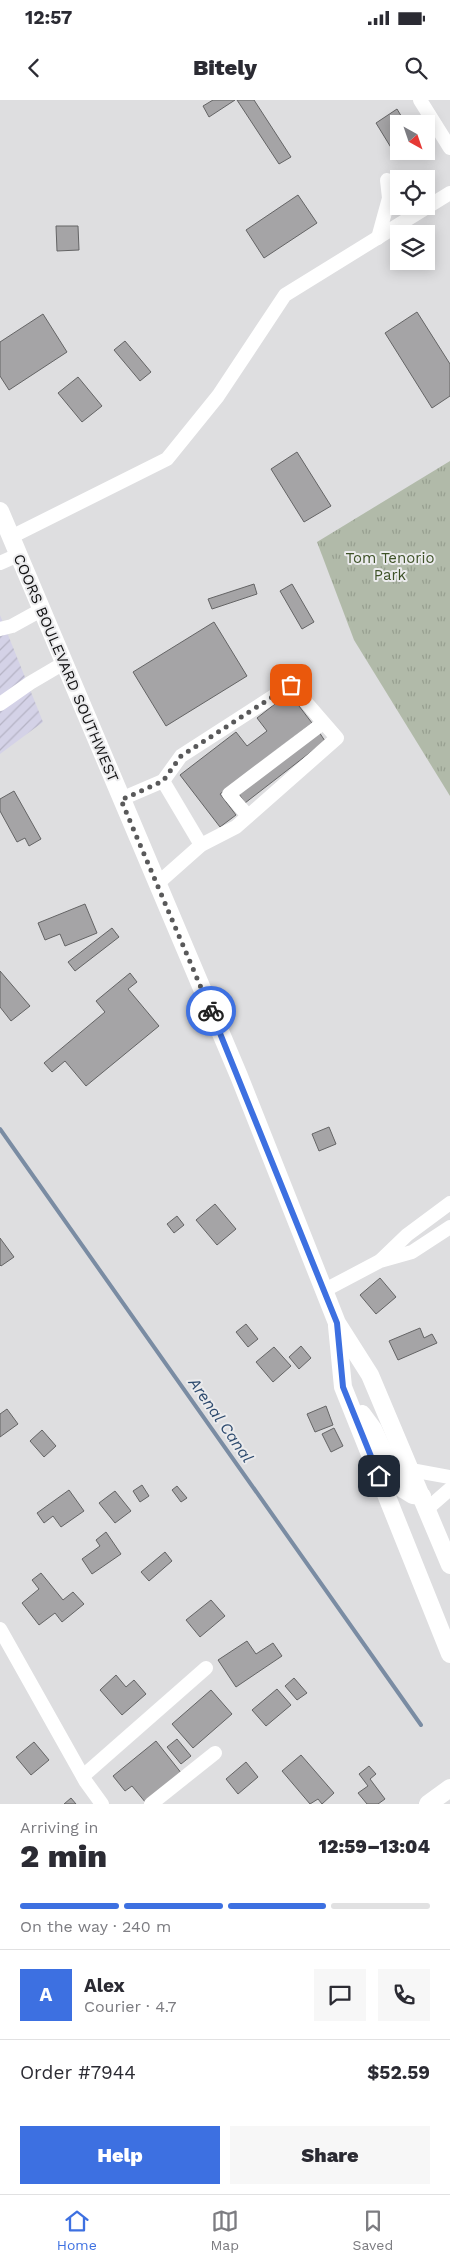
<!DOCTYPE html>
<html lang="en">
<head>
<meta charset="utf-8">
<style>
	body { margin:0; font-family:"Work Sans",sans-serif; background:#f7f7f7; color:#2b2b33; height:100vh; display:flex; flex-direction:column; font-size:19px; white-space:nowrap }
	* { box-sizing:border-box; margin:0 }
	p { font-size:16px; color:#7c7c81 }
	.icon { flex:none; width:28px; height:28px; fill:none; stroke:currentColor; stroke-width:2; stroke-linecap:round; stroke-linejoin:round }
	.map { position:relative; height:1704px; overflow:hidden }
	.panel { display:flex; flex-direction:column; background:#fff; flex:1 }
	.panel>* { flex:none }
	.needle { width:32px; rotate:140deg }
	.buttons { position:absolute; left:390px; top:15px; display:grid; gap:10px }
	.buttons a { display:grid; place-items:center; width:45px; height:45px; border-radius:0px; background:#fff; box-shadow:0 2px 12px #0003; font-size:25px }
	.pin { position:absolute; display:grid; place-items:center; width:42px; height:42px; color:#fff; margin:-21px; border-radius:10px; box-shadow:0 2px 8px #0006 }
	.courier { position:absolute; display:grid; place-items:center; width:50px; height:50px; margin:-25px; border:4px solid #3d70e1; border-radius:50%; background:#fff; color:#222; box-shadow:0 1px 6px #0007 }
	.summary em { font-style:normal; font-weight:800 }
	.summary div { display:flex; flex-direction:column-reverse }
	.summary { display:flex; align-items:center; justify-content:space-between; height:85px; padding:0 20px }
	h1 { font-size:32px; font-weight:800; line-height:38px }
	.bar { display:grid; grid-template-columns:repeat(4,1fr); gap:8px 5px; align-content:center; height:60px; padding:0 20px }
	.bar i { height:6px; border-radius:4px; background:#e1e1e2 }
	.bar .on { background:#3d70e1 }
	.bar p { grid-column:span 4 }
	.line { display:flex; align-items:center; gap:12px; padding:0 20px; border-top:1px solid #e1e1e2 }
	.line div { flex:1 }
	.round { display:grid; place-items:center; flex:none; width:52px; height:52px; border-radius:0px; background:#f7f7f7 }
	.primary-button { display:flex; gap:10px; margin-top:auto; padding:10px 20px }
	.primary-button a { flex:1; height:58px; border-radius:0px; background:#3d70e1; color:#fff; font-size:20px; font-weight:800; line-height:58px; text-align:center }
	.primary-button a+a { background:#f7f7f7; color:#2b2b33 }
	.status { display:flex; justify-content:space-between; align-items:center; height:35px; padding:0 25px; background:#fff; direction:ltr }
	.status svg { height:14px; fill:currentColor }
	header { display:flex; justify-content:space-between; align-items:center; height:65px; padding:0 20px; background:#fff; font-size:22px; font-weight:800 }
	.menu { display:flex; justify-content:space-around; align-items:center; height:70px; border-top:1px solid #e1e1e2; background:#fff; font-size:14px; color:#7c7c81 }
	.menu a { display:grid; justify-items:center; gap:2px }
	.menu .on { color:#3d70e1 }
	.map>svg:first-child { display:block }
</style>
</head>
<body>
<div class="status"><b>12:57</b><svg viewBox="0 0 49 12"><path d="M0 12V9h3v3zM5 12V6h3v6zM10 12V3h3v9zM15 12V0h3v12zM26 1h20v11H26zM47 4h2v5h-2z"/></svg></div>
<header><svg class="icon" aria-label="back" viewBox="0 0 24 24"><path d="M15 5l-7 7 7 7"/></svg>Bitely<svg class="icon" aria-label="search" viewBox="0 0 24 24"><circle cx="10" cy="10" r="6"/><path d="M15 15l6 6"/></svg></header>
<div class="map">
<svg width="450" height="1704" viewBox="0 0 450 1704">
	<defs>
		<pattern id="industrial-furrows" width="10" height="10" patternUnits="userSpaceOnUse" patternTransform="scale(1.25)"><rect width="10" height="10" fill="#d4d2e7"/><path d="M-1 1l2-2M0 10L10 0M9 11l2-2" fill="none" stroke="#b5b3c5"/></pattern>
		<pattern id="park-tufts" width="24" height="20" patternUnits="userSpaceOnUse" patternTransform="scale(1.25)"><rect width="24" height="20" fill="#b1baa9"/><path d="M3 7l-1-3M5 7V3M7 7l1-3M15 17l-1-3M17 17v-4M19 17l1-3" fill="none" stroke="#979f90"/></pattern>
	</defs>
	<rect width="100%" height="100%" fill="#dedee0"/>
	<path fill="url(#industrial-furrows)" d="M0 515 43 622 0 654Z"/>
	<path fill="url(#park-tufts)" d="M450 361V696L354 540 317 442Z"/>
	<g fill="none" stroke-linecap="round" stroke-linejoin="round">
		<path stroke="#7a8ca3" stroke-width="4" d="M0 1029 421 1625"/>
	</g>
	<g fill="#a5a4a6" stroke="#646465">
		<path d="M213 0H235L209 17 203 6Z"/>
		<path d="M237 0H254L291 57 279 64Z"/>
		<path d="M397 9 406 24H399V51H411L398 59 376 23Z"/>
		<path d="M298 95 317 123 264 158 246 130Z"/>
		<path d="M56 126H78L79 150 57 151Z"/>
		<path d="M417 212 450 264V296L432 308 385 233Z"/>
		<path d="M43 214 67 252 9 290 0 276V242Z"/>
		<path d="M125 241 151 272 140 281 114 250Z"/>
		<path d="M78 277 102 306 82 322 58 293Z"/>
		<path d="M297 352 331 406 304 422 271 369Z"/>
		<path d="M254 484 257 494 212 509 208 499Z"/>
		<path d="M292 484 314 522 302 529 280 491Z"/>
		<path d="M214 522 247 576 166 626 133 572Z"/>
		<path d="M289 593 312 623 220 694 236 715 220 727 180 675 236 632 247 646 267 631 257 618Z"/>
		<path d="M319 632 325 641 245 703 239 694Z"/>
		<path d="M14 691 41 739 29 746 25 738 17 742 0 711V699Z"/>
		<path d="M85 804 97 833 65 846 60 834 45 840 38 823Z"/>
		<path d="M112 828 119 837 75 871 68 862Z"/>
		<path d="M0 871 30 906 11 921 0 907Z"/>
		<path d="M130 873 137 882 128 889 159 926 86 986 65 961 52 972 44 963 105 912 96 901Z"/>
		<path d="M329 1027 336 1044 319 1051 312 1034Z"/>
		<path d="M215 1104 236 1129 217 1145 196 1120Z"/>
		<path d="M177 1116 184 1125 174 1133 167 1124Z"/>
		<path d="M0 1138 14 1157 1 1166 0 1165Z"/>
		<path d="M380 1178 396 1197 376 1214 360 1195Z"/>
		<path d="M246 1224 258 1239 248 1247 236 1232Z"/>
		<path d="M420 1228 424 1238 432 1234 437 1243 398 1260 389 1241Z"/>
		<path d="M301 1246 311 1258 299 1269 289 1257Z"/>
		<path d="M274 1247 291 1266 273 1282 256 1262Z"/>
		<path d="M326 1306 333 1325 315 1332 307 1314Z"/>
		<path d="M7 1309 18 1324 0 1337V1314Z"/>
		<path d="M334 1328 343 1346 331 1352 322 1334Z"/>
		<path d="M42 1330 56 1346 44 1357 30 1341Z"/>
		<path d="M142 1385 149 1396 140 1402 133 1391Z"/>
		<path d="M177 1386 187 1398 181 1402 172 1390Z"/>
		<path d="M69 1390 84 1411 61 1427 53 1416 44 1423 37 1413Z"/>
		<path d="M115 1391 131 1411 115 1423 99 1403Z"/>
		<path d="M106 1432 121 1454 92 1474 82 1459 100 1446 96 1440Z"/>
		<path d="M165 1452 172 1461 149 1481 141 1472Z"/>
		<path d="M41 1473 63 1500 73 1492 84 1504 62 1522 55 1513 39 1525 22 1503 39 1489 32 1480Z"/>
		<path d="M211 1500 225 1516 200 1537 186 1520Z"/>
		<path d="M247 1541 256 1554 273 1543 282 1556 236 1587 218 1560Z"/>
		<path d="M116 1575 126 1587 134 1580 146 1594 122 1615 100 1590Z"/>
		<path d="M294 1578 307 1593 297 1600 285 1586Z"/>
		<path d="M277 1589 291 1605 266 1626 252 1610Z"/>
		<path d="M211 1590 232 1614 193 1648 172 1624Z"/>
		<path d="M177 1639 191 1656 181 1664 167 1647Z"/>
		<path d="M156 1641 182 1674 146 1703 132 1686 125 1691 113 1676Z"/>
		<path d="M34 1642 49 1660 31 1675 16 1657Z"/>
		<path d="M301 1655 334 1693 322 1704 318 1699 310 1704 282 1671Z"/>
		<path d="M246 1662 258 1677 238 1694 226 1679Z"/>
		<path d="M369 1666 376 1674 370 1679 385 1699 378 1704H367L358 1693 368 1686 359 1674Z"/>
		<path d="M71 1698 76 1704H64Z"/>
	</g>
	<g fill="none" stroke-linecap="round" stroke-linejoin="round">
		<g stroke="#fff" stroke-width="14">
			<path d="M420 0 450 48"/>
			<path d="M378 138 389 98 387 80"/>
			<path d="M11 437 167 359 218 296 285 195 450 93"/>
			<path d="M0 463 18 455"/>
			<path d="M0 529 12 526 41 510"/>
			<path d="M0 604 30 583 64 563"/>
			<path d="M163 681 201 745"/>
			<path d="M121 699 163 681 181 656 291 585 337 638 236 727 201 745 157 784"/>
			<path d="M248 716 229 694 323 623"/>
			<path d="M381 1160 407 1135 450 1103"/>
			<path d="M325 1190 380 1161 412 1152 450 1127"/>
			<path d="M411 1370 450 1377"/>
			<path d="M427 1409 450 1389"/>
			<path d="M0 1529 86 1682 102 1704"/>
			<path d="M83 1676 206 1568"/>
			<path d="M151 1704 215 1653"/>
		</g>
		<g stroke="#fff" stroke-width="18">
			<path d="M0 411 239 976 337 1223 370 1275 450 1465"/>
			<path d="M337 1226 343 1287 450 1554"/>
			<path d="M362 1314 373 1329 400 1387 413 1395 422 1396"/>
			<path d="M428 1704 450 1688"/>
		</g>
	</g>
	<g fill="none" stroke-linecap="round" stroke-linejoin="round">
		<path stroke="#59595a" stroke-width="5" stroke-dasharray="0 9" d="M211 911 121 700 163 681 181 656 291 585"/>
		<path stroke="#3d70e1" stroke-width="6" d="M211 911 337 1223 343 1287 379 1376"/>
	</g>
	<g text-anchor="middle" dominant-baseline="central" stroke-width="4" stroke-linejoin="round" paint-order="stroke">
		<g font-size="15" fill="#3e5227" stroke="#ebebed">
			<text x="390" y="458">Tom Tenorio<tspan x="390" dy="17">Park</tspan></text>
		</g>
		<g font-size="15" fill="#111112" stroke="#ebebed">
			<text transform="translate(66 568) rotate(67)">COORS BOULEVARD SOUTHWEST</text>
		</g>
		<g font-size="16" font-style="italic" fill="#2d4a6e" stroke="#ebebed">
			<text transform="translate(221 1320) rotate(55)">Arenal Canal</text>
		</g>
	</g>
</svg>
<div class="buttons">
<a><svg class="needle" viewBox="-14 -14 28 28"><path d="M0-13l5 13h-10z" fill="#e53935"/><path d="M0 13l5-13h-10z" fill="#7c7c81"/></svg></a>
<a><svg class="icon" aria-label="locate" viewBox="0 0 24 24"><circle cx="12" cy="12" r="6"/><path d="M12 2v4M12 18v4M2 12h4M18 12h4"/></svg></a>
<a><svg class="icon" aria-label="layers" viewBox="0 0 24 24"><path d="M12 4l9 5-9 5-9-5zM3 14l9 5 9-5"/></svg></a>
</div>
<div class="pin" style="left:291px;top:585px;background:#ea580c"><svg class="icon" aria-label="bag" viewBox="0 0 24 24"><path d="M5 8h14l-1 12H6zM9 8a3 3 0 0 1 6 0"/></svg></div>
<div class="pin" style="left:379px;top:1376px;background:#1f2937"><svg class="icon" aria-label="home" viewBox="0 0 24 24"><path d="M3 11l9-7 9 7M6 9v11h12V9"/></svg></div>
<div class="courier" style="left:211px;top:911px"><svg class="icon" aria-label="bike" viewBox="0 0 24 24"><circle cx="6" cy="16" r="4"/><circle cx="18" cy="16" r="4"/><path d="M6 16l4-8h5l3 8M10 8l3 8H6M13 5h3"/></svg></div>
</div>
<section class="panel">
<div class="summary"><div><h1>2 min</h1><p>Arriving in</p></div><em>12:59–13:04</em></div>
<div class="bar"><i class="on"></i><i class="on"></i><i class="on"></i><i></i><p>On the way · 240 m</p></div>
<div class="line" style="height:90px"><b class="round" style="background:#3d70e1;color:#fff">A</b><div><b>Alex</b><p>Courier · 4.7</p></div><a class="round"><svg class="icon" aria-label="chat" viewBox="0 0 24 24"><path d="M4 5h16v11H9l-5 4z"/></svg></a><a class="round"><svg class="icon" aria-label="phone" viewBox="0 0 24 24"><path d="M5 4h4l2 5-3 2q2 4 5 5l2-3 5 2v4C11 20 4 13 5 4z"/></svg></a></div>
<div class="line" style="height:65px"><div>Order #7944</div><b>$52.59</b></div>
<div class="primary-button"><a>Help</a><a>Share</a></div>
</section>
<nav class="menu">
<a class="on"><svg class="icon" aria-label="home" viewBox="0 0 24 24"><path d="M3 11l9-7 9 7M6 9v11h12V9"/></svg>Home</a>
<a><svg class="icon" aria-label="map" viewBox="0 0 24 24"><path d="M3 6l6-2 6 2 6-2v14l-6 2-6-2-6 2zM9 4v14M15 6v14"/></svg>Map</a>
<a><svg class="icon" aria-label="saved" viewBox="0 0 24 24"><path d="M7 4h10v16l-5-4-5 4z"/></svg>Saved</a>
</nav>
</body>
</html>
